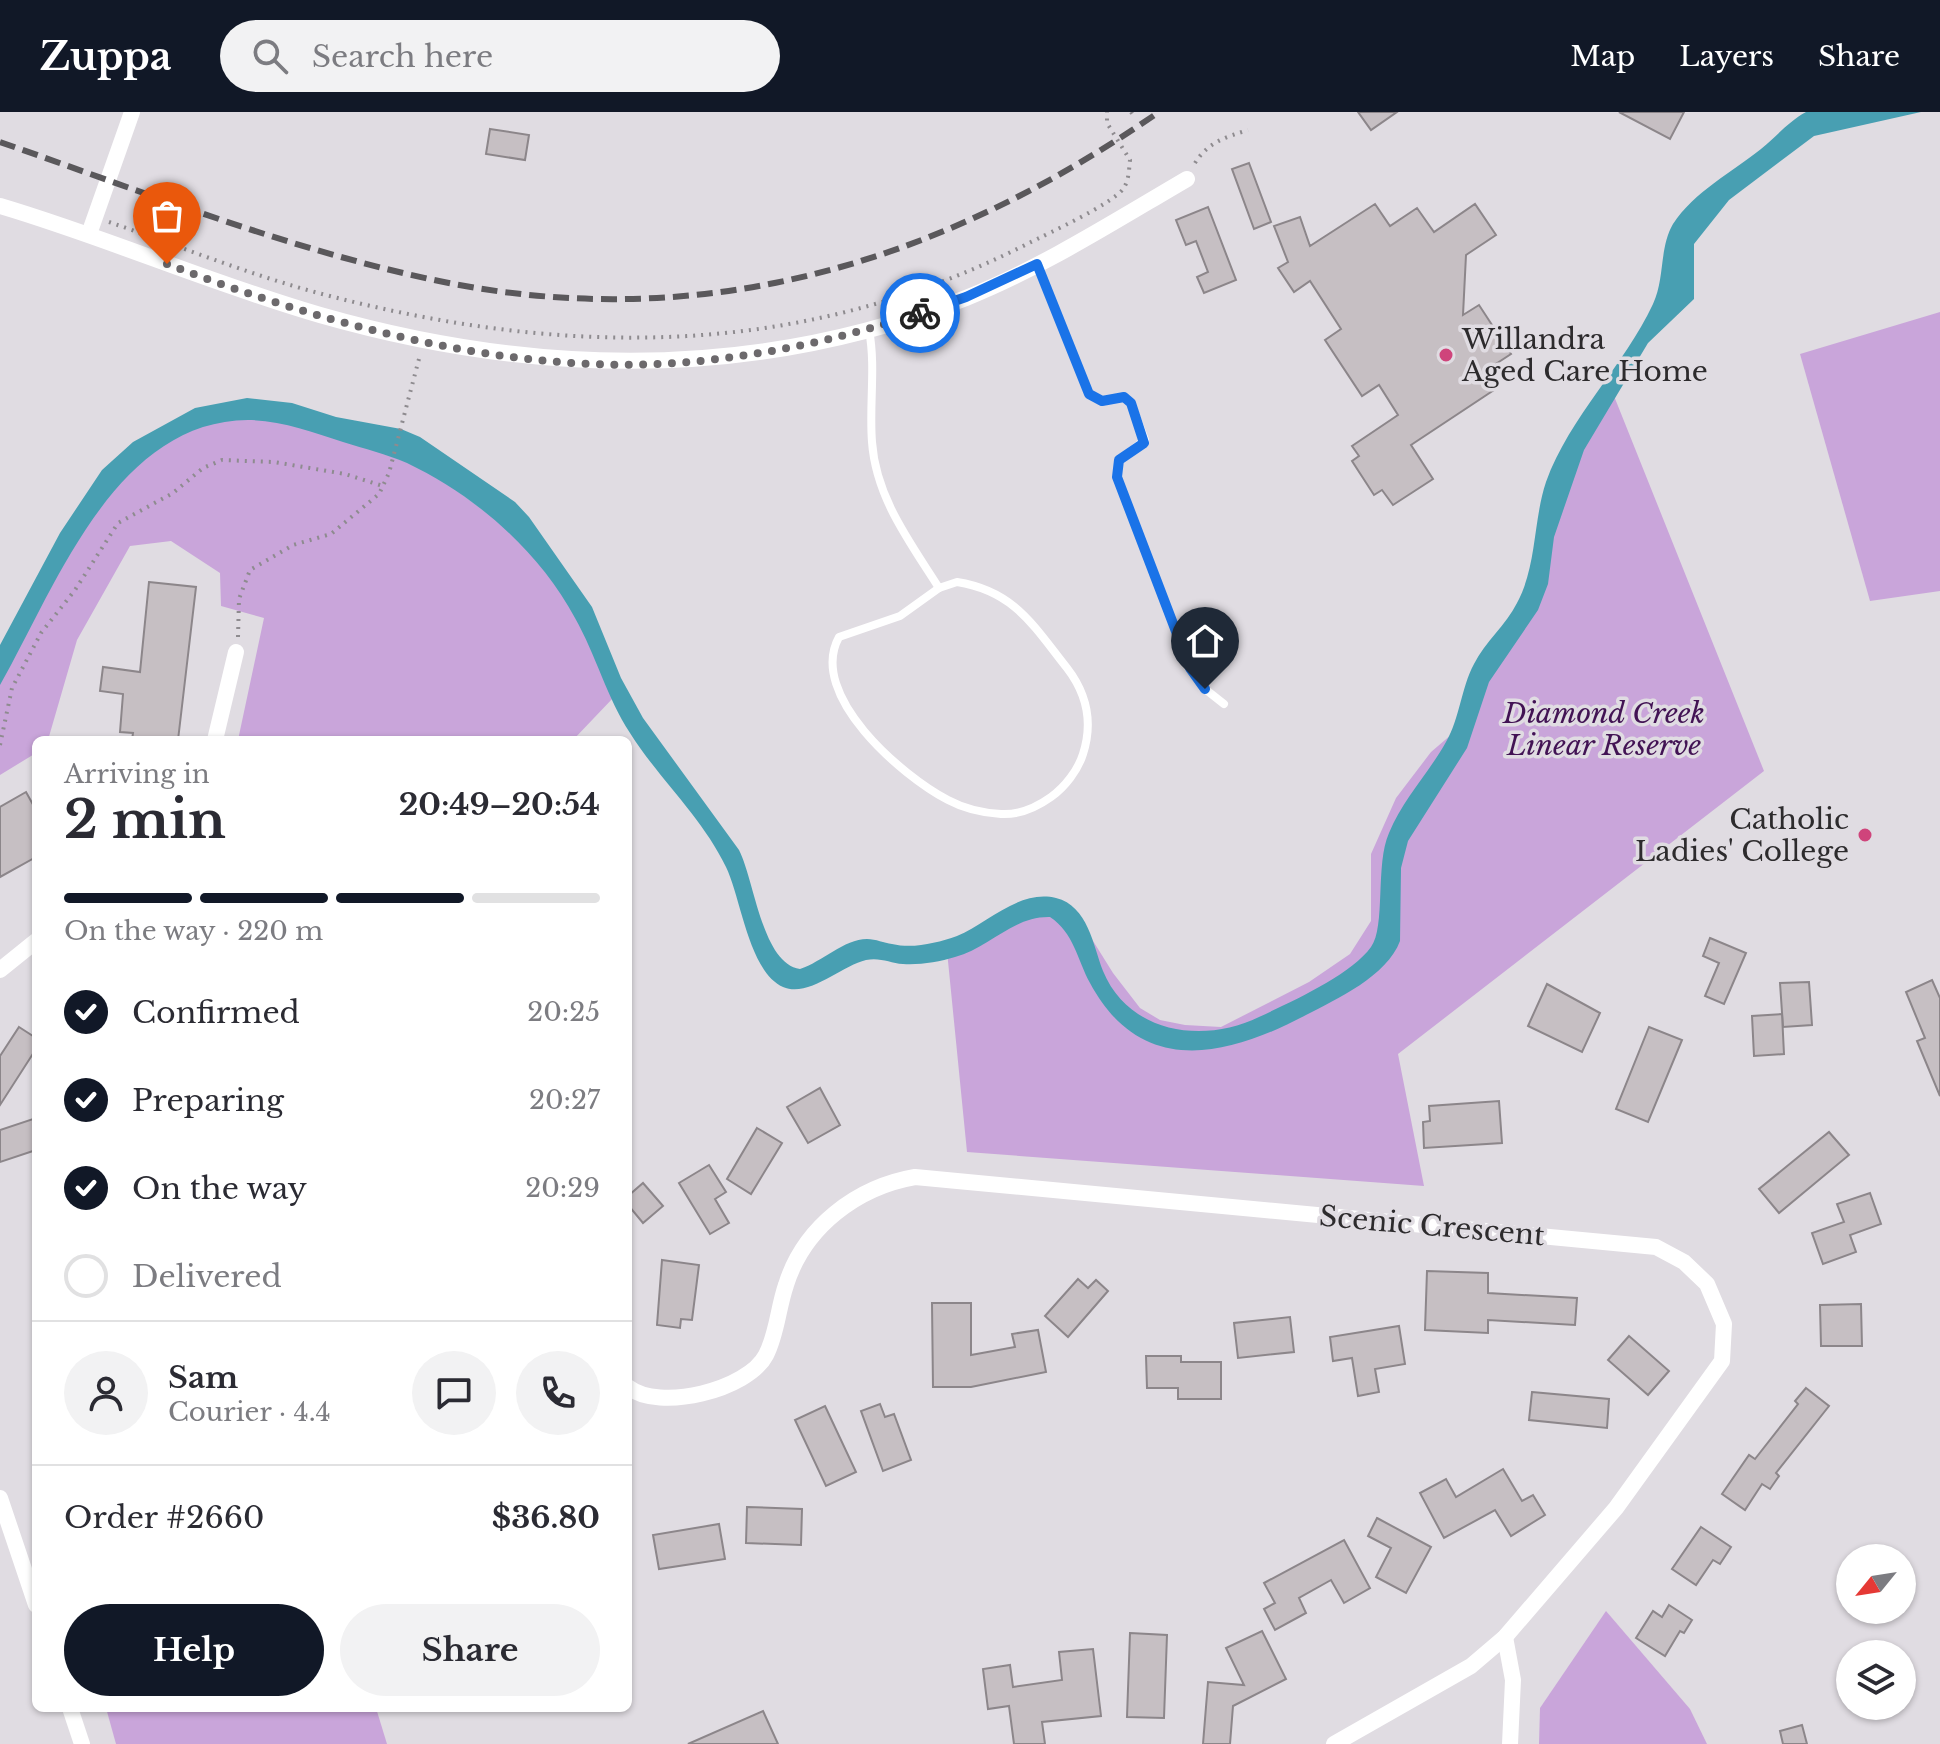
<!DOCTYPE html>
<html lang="en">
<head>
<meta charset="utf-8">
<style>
	body { margin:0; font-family:"Libre Baskerville",serif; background:#f2f2f3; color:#2b2b33; height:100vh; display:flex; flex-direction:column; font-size:30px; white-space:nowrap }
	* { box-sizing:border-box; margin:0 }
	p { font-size:26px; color:#7c7c81 }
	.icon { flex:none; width:44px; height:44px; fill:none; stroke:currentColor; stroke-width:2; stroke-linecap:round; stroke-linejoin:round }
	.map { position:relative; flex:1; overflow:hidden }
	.sheet { position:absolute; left:32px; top:624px; width:600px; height:976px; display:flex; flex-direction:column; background:#fff; border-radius:12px; box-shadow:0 2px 6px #0004 }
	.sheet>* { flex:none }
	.needle { width:52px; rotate:240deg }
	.tools { position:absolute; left:1836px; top:1432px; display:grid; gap:16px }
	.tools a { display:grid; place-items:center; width:80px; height:80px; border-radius:50%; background:#fff; box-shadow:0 2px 6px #0004; font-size:40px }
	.pin { position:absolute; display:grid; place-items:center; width:68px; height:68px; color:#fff; margin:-82px -34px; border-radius:50% 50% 50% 0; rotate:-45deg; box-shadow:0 0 8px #0007 }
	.pin .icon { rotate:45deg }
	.courier { position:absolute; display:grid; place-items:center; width:80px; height:80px; margin:-40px; border:6px solid #1a73e8; border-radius:50%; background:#fff; color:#222; box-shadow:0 2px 10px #0007 }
	.overview em { font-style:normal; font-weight:700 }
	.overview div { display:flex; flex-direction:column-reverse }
	.overview { display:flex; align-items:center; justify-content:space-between; height:136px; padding:0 32px }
	h1 { font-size:52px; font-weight:700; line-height:60px }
	.bar { display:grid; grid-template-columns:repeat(4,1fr); gap:12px 8px; align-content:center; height:96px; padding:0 32px }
	.bar i { height:10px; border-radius:6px; background:#e1e1e2 }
	.bar .current { background:#111827 }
	.bar p { grid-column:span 4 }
	.line { display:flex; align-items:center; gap:20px; padding:0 32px; border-top:2px solid #e1e1e2 }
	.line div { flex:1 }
	.round { display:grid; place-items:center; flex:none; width:84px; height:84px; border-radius:42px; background:#f2f2f3 }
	ol { padding:0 32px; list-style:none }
	li { display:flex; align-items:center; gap:24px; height:88px }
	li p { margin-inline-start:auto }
	li .icon { padding:8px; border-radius:50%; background:#111827; color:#fff; stroke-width:4 }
	li:last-child { color:#7c7c81 }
	li i { width:44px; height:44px; border:4px solid #e1e1e2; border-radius:50% }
	.button { display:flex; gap:16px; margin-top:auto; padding:16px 32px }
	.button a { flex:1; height:92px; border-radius:48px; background:#111827; color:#fff; font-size:32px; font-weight:700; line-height:92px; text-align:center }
	.button a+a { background:#f2f2f3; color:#2b2b33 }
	header { display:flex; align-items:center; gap:48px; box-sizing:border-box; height:112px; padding:0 40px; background:#111827; color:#fff }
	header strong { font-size:38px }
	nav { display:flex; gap:44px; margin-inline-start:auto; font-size:28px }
	.search { width:560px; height:72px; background:#f2f2f3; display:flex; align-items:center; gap:20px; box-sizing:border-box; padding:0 28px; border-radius:44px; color:#7c7c81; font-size:30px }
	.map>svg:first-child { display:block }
</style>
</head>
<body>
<header>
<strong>Zuppa</strong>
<div class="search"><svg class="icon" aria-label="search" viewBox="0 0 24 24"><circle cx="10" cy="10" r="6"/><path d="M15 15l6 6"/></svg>Search here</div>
<nav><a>Map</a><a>Layers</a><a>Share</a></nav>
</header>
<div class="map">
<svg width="1940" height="1632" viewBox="0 0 1940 1632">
	<rect width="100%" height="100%" fill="#e0dce2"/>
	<g fill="#c9a5da">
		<path d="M1940 200V479L1870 489 1800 242Z"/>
		<path d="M1610 274 1764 659 1398 942 1424 1074 967 1040 947 839 1010 800H1075L1113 861 1140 896 1160 908 1185 913 1221 915 1309 870 1350 842 1371 809V742L1396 686 1431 640 1459 616 1520 507 1538 420Z"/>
		<path d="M242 296 384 325 551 448 614 585 573 628H238L264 506 221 494 220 461 171 429 130 434 77 528 48 628H36V641L0 663V554L66 427 152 330Z"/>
		<path d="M1606 1499 1690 1597 1707 1632H1539L1540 1596Z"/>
		<path d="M106 1596H376L387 1632H116Z"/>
	</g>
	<path fill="#489fb2" d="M1806 0H1921L1814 24 1729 88 1694 132V187L1648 231 1584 338 1554 425 1548 472 1538 498 1489 570 1467 636 1408 729 1401 756 1400 829C1387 864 1337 887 1306 903 1227 945 1141 966 1090 871 1077 847 1074 821 1050 805 1013 804 989 836 955 845 939 850 920 853 903 852 890 851 880 845 866 848 841 854 809 886 783 875 749 860 741 786 726 755 702 705 659 667 630 621 607 586 596 543 575 506 539 439 476 384 407 351 386 342 365 337 343 330 313 320 280 308 248 308 114 309 55 477 0 573V533L60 421 102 358 133 330 195 296 247 286 292 291 336 305 401 317 420 325 515 390 529 405 592 495 621 566 643 606 739 738C755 770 762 851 800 857 822 850 844 827 867 827 876 827 884 831 892 832 913 837 937 831 957 824 987 812 1019 777 1056 786 1088 794 1093 833 1103 859 1129 922 1204 932 1259 905 1291 890 1351 863 1371 835 1386 815 1375 752 1389 721 1403 687 1428 662 1446 630 1460 606 1461 576 1474 552 1485 530 1506 513 1517 491 1537 454 1533 409 1546 370 1570 304 1624 254 1653 192 1665 167 1659 136 1673 112 1694 80 1732 60 1761 37 1777 24 1788 10 1806 0Z"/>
	<g fill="#c6bfc3" stroke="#8c868a" stroke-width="2">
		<path d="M1358 0H1397L1371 18Z"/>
		<path d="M1619 0H1684L1670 27Z"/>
		<path d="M490 17 529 23 525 48 486 42Z"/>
		<path d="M1249 51 1271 110 1254 117 1232 57Z"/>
		<path d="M1375 92 1390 114 1417 96 1434 120 1475 92 1496 123 1466 143 1463 203 1479 193 1511 242 1485 259 1497 276 1411 333 1433 367 1393 393 1382 378 1374 383 1352 349 1359 344 1352 334 1398 303 1379 273 1362 284 1325 228 1341 217 1310 169 1294 180 1278 156 1288 150 1274 114 1300 105 1310 134Z"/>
		<path d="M1208 95 1236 168 1204 181 1197 165 1208 160 1196 129 1186 133 1176 108Z"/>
		<path d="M149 470 196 475 178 628 152 625V628H132L133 621 120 620 123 582 100 579 103 555 140 560Z"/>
		<path d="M26 680 36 698V745L0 765V695Z"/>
		<path d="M1710 826 1746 841 1724 892 1705 884 1719 851 1703 844Z"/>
		<path d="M1932 868 1940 886V984L1917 929 1925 926 1906 880Z"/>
		<path d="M1809 870 1812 913 1783 915 1780 871Z"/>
		<path d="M1547 872 1600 901 1582 940 1528 914Z"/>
		<path d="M1782 902 1784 942 1754 944 1752 904Z"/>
		<path d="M19 915 36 926V937L0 993V944Z"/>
		<path d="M1649 915 1682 928 1648 1010 1616 997Z"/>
		<path d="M820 976 840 1013 808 1031 787 995Z"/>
		<path d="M1499 989 1502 1031 1424 1036 1423 1010 1430 1009 1429 994Z"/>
		<path d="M33 1007 36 1038 0 1050V1018Z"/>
		<path d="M757 1016 782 1031 751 1082 727 1067Z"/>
		<path d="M1829 1020 1849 1043 1779 1101 1759 1077Z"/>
		<path d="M709 1053 726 1080 715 1087 729 1111 710 1122 679 1071Z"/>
		<path d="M643 1071 663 1094 643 1111 628 1093V1084Z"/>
		<path d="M1870 1081 1881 1112 1850 1123 1856 1140 1823 1152 1812 1121 1844 1110 1837 1092Z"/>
		<path d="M662 1148 699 1153 692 1208 681 1207 680 1216 657 1213Z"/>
		<path d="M1427 1159 1488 1161V1181L1577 1186 1575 1213 1488 1208V1221L1425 1218Z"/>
		<path d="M1078 1167 1088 1176 1096 1168 1108 1179 1068 1225 1045 1204Z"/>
		<path d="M932 1191H971V1243L1015 1235 1012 1222 1038 1218 1046 1260 971 1275H933Z"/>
		<path d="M1861 1192 1862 1234H1821L1820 1193Z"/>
		<path d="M1290 1205 1294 1240 1238 1246 1234 1211Z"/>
		<path d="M1399 1214 1405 1252 1375 1257 1379 1280 1358 1284 1352 1246 1333 1249 1330 1225Z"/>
		<path d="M1629 1224 1669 1259 1648 1283 1608 1248Z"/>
		<path d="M1146 1244H1181V1250H1221V1287H1178V1276H1147Z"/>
		<path d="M1806 1276 1829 1294 1776 1361 1779 1364 1770 1377 1762 1372 1745 1398 1722 1382 1749 1343 1755 1347 1798 1292 1795 1289Z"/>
		<path d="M1532 1280 1609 1287 1607 1316 1529 1308Z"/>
		<path d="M880 1292 885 1305 894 1302 911 1348 883 1359 861 1299Z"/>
		<path d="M825 1294 856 1360 826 1374 795 1308Z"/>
		<path d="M1503 1357 1522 1389 1533 1383 1545 1403 1511 1424 1495 1398 1444 1426 1420 1381 1446 1367 1456 1385Z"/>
		<path d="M747 1395 802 1397 801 1433 746 1431Z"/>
		<path d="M1377 1406 1431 1435 1406 1481 1376 1465 1391 1436 1368 1424Z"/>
		<path d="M719 1412 725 1447 659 1457 653 1423Z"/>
		<path d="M1701 1415 1731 1435 1720 1452 1713 1448 1696 1473 1672 1457Z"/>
		<path d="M1344 1428 1370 1476 1344 1491 1331 1468 1299 1486 1306 1501 1275 1518 1264 1497 1275 1491 1264 1471Z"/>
		<path d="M1669 1493 1692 1508 1684 1521 1680 1519 1665 1544 1636 1526 1653 1499 1662 1505Z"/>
		<path d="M1262 1519 1286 1567 1233 1594 1230 1632H1203L1208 1570 1244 1573 1226 1536Z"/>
		<path d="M1130 1521 1167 1523 1164 1606 1127 1605Z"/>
		<path d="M1093 1537 1101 1604 1042 1610 1045 1632H1014L1009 1594 988 1597 983 1557 1010 1553 1013 1575 1062 1568 1059 1540Z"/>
		<path d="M763 1599 778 1632H688Z"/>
		<path d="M1802 1613 1807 1632H1783L1780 1619Z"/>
	</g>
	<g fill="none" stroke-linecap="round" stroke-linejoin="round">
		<g stroke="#8e8b8f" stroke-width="4" stroke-dasharray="2 6" stroke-linecap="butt">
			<path d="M1131 0 1134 4"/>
			<path d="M1195 51C1208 30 1226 25 1248 18"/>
			<path d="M109 110C179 134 250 163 322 182 566 246 799 248 1029 131 1049 121 1112 92 1123 77 1129 69 1129 57 1130 48L1107 11V0"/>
			<path d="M238 525 239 487 250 458 293 433 331 422 379 382 389 361 420 243"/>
			<path d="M0 633 12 576 41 521 75 478 118 411 173 381 203 356 222 348 274 350 345 362 383 374"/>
		</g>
		<g stroke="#fff" stroke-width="8">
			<path d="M1037 153 1089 282 1102 289 1124 285 1131 291 1145 328 1119 348 1117 365 1190 556 1205 577 1224 592"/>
			<path d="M869 218C876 255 869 292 872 330 876 386 910 430 939 476"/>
			<path d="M957 470C1014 479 1033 513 1067 556 1087 582 1093 611 1083 642 1078 658 1065 675 1051 685 1037 695 1019 703 1001 702 983 701 963 696 948 688 902 664 807 583 839 525L900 504 939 476Z"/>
		</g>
		<g stroke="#fff" stroke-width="16">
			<path d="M0 94C108 126 212 172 320 203 537 265 754 269 966 186 1043 155 1115 109 1187 67"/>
			<path d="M89 122 132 0"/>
			<path d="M215 628 236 540"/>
			<path d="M0 858 36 829"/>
			<path d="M628 1275C659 1300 748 1278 766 1243 777 1222 778 1196 786 1173 804 1115 857 1075 915 1065L1656 1135 1684 1150 1707 1172 1724 1212 1722 1249 1616 1396 1505 1525 1471 1554 1334 1632"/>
			<path d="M0 1386 36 1493"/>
			<path d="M1505 1525 1513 1568 1510 1632"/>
			<path d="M70 1596 82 1632"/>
		</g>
		<path stroke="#5a585b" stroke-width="6" stroke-dasharray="16 8" stroke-linecap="butt" d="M0 30C144 80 290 138 439 169 704 224 942 150 1159 0"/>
	</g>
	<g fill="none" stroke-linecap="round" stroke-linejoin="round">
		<path stroke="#6c696c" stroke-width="8" stroke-dasharray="0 14.4" d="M167 152C323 212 508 263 676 251 760 245 841 227 920 201"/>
		<path stroke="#1a73e8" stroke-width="10" d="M920 201 966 185 1037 152 1089 282 1102 289 1124 285 1131 291 1144 331 1119 348 1117 365 1190 556 1205 577"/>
	</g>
	<g fill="#cf447b" stroke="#e0dce2" stroke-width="3">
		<circle cx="1446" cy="243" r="8"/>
		<circle cx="1865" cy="723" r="8"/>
	</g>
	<g text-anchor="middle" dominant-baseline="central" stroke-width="7" stroke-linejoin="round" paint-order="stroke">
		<g font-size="28" fill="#2d2b2d" stroke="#e0dce2" text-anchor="start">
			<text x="1462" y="227">Willandra<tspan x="1462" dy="32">Aged Care Home</tspan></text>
			<text x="1849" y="707" text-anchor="end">Catholic<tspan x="1849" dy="32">Ladies' College</tspan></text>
		</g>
		<g font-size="28" font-style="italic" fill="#421354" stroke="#e0dce2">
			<text x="1604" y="601">Diamond Creek<tspan x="1604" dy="32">Linear Reserve</tspan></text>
		</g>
		<g font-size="28" fill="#2d2b2d" stroke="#e0dce2">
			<text transform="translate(1432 1114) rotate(5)">Scenic Crescent</text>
		</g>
	</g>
</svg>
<div class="tools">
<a><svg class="needle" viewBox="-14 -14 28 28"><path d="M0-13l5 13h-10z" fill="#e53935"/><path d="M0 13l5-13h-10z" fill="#7c7c81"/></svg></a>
<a><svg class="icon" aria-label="layers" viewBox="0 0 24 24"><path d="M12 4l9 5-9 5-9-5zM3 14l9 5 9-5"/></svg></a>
</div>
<div class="pin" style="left:167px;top:152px;background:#ea580c"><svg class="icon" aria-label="bag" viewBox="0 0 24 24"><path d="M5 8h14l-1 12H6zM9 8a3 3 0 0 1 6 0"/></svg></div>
<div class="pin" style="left:1205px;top:577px;background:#1f2937"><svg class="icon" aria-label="home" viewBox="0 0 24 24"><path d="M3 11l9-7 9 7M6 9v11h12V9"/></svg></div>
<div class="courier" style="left:920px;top:201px"><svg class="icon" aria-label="bike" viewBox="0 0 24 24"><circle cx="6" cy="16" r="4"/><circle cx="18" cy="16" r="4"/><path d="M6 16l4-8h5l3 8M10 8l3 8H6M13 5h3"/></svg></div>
<section class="sheet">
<div class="overview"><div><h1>2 min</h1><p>Arriving in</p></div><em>20:49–20:54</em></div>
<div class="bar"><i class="current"></i><i class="current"></i><i class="current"></i><i></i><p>On the way · 220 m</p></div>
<ol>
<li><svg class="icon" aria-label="check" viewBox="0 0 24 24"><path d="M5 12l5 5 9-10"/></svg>Confirmed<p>20:25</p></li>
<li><svg class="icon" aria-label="check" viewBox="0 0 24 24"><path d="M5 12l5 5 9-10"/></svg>Preparing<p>20:27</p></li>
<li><svg class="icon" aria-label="check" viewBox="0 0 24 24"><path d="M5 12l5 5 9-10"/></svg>On the way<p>20:29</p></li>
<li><i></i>Delivered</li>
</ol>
<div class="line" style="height:144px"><a class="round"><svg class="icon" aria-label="person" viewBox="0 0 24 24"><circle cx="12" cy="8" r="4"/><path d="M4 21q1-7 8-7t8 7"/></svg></a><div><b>Sam</b><p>Courier · 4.4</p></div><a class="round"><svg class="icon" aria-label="chat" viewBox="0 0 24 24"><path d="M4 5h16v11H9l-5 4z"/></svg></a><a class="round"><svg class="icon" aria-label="phone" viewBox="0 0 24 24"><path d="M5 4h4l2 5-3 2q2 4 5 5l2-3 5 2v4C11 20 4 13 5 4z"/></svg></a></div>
<div class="line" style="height:104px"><div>Order #2660</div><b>$36.80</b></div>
<div class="button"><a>Help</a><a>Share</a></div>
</section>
</div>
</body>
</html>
